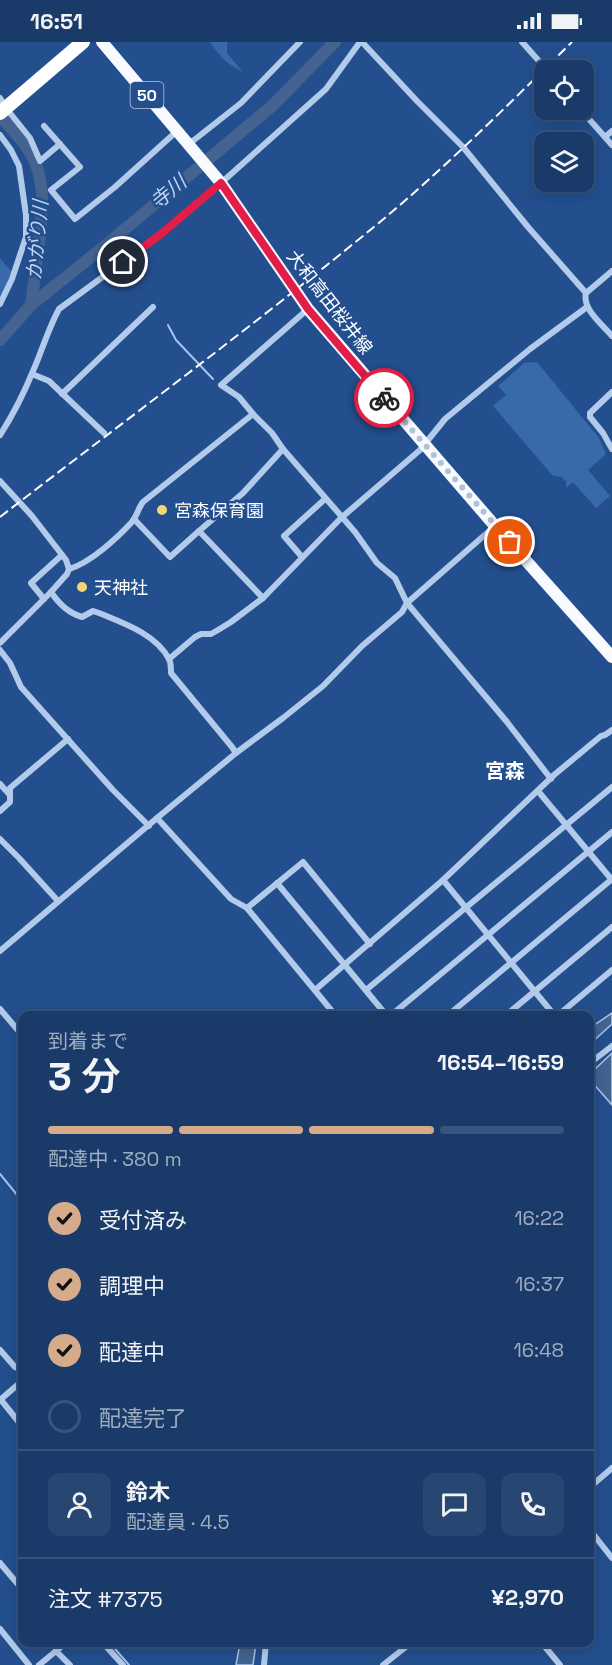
<!DOCTYPE html>
<html lang="ja">
<head>
<meta charset="utf-8">
<style>
	body { margin:0; font-family:"Space Grotesk","Noto Sans JP",sans-serif; background:#274672; color:#f1f3f6; height:100vh; display:flex; flex-direction:column; font-size:22px; white-space:nowrap }
	* { box-sizing:border-box; margin:0 }
	p { font-size:20px; color:#9fadc1 }
	.icon { flex:none; width:33px; height:33px; fill:none; stroke:currentColor; stroke-width:2; stroke-linecap:round; stroke-linejoin:round }
	.map { position:relative; flex:1; overflow:hidden }
	.panel { position:absolute; left:18px; top:969px; width:576px; height:636px; display:flex; flex-direction:column; background:#1a3b6a; border-radius:12px; box-shadow:0 3px 15px #0003,0 0 0 2px #38557e }
	.panel>* { flex:none }
	.controls { position:absolute; left:534px; top:18px; display:grid; gap:12px }
	.controls a { display:grid; place-items:center; width:60px; height:60px; border-radius:12px; background:#1a3b6a; box-shadow:0 3px 15px #0003,0 0 0 2px #38557e; font-size:30px }
	.pin { position:absolute; display:grid; place-items:center; width:51px; height:51px; color:#fff; margin:-26px; border:3px solid #fff; border-radius:50%; box-shadow:0 2px 6px #0007 }
	.courier { position:absolute; display:grid; place-items:center; width:60px; height:60px; margin:-30px; border:4px solid #e11d48; border-radius:50%; background:#fff; color:#222; box-shadow:0 2px 8px #0007 }
	.overview em { font-style:normal; font-weight:600 }
	.overview div { display:flex; flex-direction:column-reverse }
	.overview { display:flex; align-items:center; justify-content:space-between; height:102px; padding:0 30px }
	h1 { font-size:39px; font-weight:600; line-height:45px }
	.bar { display:grid; grid-template-columns:repeat(4,1fr); gap:9px 6px; align-content:center; height:72px; padding:0 30px }
	.bar i { height:8px; border-radius:4px; background:#38557e }
	.bar .current { background:#d6ab8b }
	.bar p { grid-column:span 4 }
	.line { display:flex; align-items:center; gap:15px; padding:0 30px; border-top:2px solid #38557e }
	.line div { flex:1 }
	.round { display:grid; place-items:center; flex:none; width:63px; height:63px; border-radius:12px; background:#274672 }
	ol { padding:0 30px; list-style:none }
	li { display:flex; align-items:center; gap:18px; height:66px }
	li p { margin-inline-start:auto }
	li .icon { padding:6px; border-radius:50%; background:#d6ab8b; color:#111; stroke-width:4 }
	li:last-child { color:#9fadc1 }
	li i { width:33px; height:33px; border:3px solid #38557e; border-radius:50% }
	.status { display:flex; justify-content:space-between; align-items:center; height:42px; padding:0 30px; background:#1a3b6a; direction:ltr }
	.status svg { height:16px; fill:currentColor }
	.map>svg:first-child { display:block }
</style>
</head>
<body>
<div class="status"><b>16:51</b><svg viewBox="0 0 49 12"><path d="M0 12V9h3v3zM5 12V6h3v6zM10 12V3h3v9zM15 12V0h3v12zM26 1h20v11H26zM47 4h2v5h-2z"/></svg></div>
<div class="map">
<svg width="612" height="1623" viewBox="0 0 612 1623">
	<rect width="100%" height="100%" fill="#234f8e"/>
	<g fill="#3769ab">
		<path d="M210 0H227V11L243 30C229 24 218 13 210 0Z"/>
		<path d="M0 216 12 230 0 255Z"/>
		<path d="M537 320 599 396 606 412 588 428 610 454 596 466 573 440 566 446V439L561 435 552 433 493 364 506 353 498 344 524 321Z"/>
	</g>
	<g fill="#446390" stroke="#a7c5ec" stroke-width="1.5">
		<path d="M612 971V982L590 1002V986Z"/>
		<path d="M612 1011V1063L591 1039 593 1029Z"/>
		<path d="M240 1601H256L253 1623H236Z"/>
	</g>
	<g fill="none" stroke-linecap="round" stroke-linejoin="round">
		<g stroke="#a7c5ec" stroke-width="2">
			<path d="M168 283 176 298 213 337"/>
			<path d="M0 1132 22 1159"/>
			<path d="M109 1600 129 1623"/>
		</g>
		<g stroke="#446390" stroke-width="12">
			<path d="M0 74C10 85 21 96 29 109 47 136 42 169 39 199 37 220 34 241 31 263"/>
			<path d="M0 298 31 263 106 203 272 64 335 0"/>
		</g>
		<g stroke="#b3cbeb" stroke-width="6">
			<path d="M362 0 417 59 463 105 528 185 586 251C582 267 602 282 612 294"/>
			<path d="M522 0 547 28"/>
			<path d="M0 56 6 66 30 96 40 119 60 102"/>
			<path d="M581 68 612 103"/>
			<path d="M44 84 80 125 51 148 75 177 115 145 177 89"/>
			<path d="M0 93 11 108 19 124 26 173V195L12 237 0 262"/>
			<path d="M605 95 612 89"/>
			<path d="M189 102 241 61 300 0"/>
			<path d="M586 251 612 229"/>
			<path d="M308 267 221 343 239 355 253 372 272 391 283 407 355 490 377 521 395 536 407 561 507 680 551 737"/>
			<path d="M32 332 49 339 104 391"/>
			<path d="M612 350 590 371V375L603 391 612 407"/>
			<path d="M62 352 153 265"/>
			<path d="M0 393C13 373 24 351 33 329 42 309 48 287 59 267L161 192 221 141 326 47 360 0"/>
			<path d="M0 439 32 474 66 518 69 527"/>
			<path d="M134 477 170 515 199 489"/>
			<path d="M302 515 284 494 325 457"/>
			<path d="M51 550C59 562 68 571 82 575L93 569 99 571C123 581 156 592 169 617 171 621 171 627 171 631L232 705 236 711"/>
			<path d="M263 556 199 489 243 451 283 407"/>
			<path d="M44 557 31 541 62 513"/>
			<path d="M0 601 51 550 67 532 69 527C90 521 116 497 131 481 137 475 138 466 143 460L253 372"/>
			<path d="M0 608 10 621 21 645 113 748 149 784"/>
			<path d="M169 617 195 595 201 592H211L218 588 231 580 263 556 341 476 420 408 445 377 530 307 587 265"/>
			<path d="M0 742 9 752"/>
			<path d="M538 749 612 838"/>
			<path d="M0 769 10 760V746L68 697"/>
			<path d="M157 776 231 857 247 866 336 974"/>
			<path d="M0 797 19 816 58 859"/>
			<path d="M443 838 555 974"/>
			<path d="M277 841 387 974"/>
			<path d="M247 866 303 820 370 902"/>
			<path d="M0 909 157 776 236 711 283 676 323 644 362 604 402 570 407 561 495 484"/>
			<path d="M315 948 443 838 554 733 601 694 605 693 612 688"/>
			<path d="M366 948 612 745"/>
			<path d="M0 967 22 993"/>
			<path d="M390 974 612 790"/>
			<path d="M447 974 612 837"/>
			<path d="M505 974 612 885"/>
			<path d="M557 974 612 928"/>
			<path d="M590 1021 612 1004"/>
			<path d="M0 1308 15 1325 22 1328"/>
			<path d="M0 1358 22 1339"/>
			<path d="M1 1358 22 1384"/>
			<path d="M590 1445 612 1426"/>
			<path d="M590 1488 612 1516"/>
			<path d="M0 1521 22 1547"/>
			<path d="M0 1587 29 1623"/>
			<path d="M102 1600 123 1623"/>
			<path d="M541 1600 560 1623"/>
			<path d="M56 1609 70 1623"/>
			<path d="M39 1623 67 1600"/>
			<path d="M264 1623 266 1600"/>
			<path d="M383 1623 412 1600"/>
		</g>
		<path stroke="#f7faff" stroke-width="12" d="M102 0 221 141 308 267 495 484 612 615"/>
		<path stroke="#fff" stroke-width="14" d="M0 71 83 0"/>
		<path stroke="#fff" stroke-width="2" stroke-dasharray="10 4.5" stroke-linecap="butt" d="M0 475C127 377 256 282 380 180 447 124 510 61 572 0"/>
	</g>
	<g fill="none" stroke-linecap="round" stroke-linejoin="round">
		<path stroke="#b2c1d7" stroke-width="6" stroke-dasharray="0 10.8" d="M384 356 510 500"/>
		<path stroke="#e11d48" stroke-width="8" d="M123 220 161 192 221 141 308 267 384 356"/>
	</g>
	<g fill="#f6d476" stroke="#234f8e" stroke-width="2">
		<circle cx="162" cy="468" r="6"/>
		<circle cx="82" cy="545" r="6"/>
	</g>
	<g text-anchor="middle" dominant-baseline="central" stroke-width="5" stroke-linejoin="round" paint-order="stroke">
		<rect fill="#234f8e" stroke="#bdcadd" stroke-width="1.5" x="130.5" y="40" width="33" height="26" rx="4.5"/>
		<g font-size="16" font-weight="bold" fill="#fff">
			<text x="147" y="53">50</text>
		</g>
		<g font-size="18" fill="#fff" stroke="#234f8e">
			<text transform="translate(330 260) rotate(52)">大和高田桜井線</text>
		</g>
		<g font-size="18" fill="#fff" stroke="#234f8e" text-anchor="start">
			<text x="174" y="468">宮森保育園</text>
			<text x="94" y="545">天神社</text>
		</g>
		<g font-size="20" font-style="italic" fill="#bfd5f2" stroke="#234f8e">
			<text transform="translate(168 150) rotate(-40)">寺川</text>
			<text transform="translate(37 198) rotate(-85)">かがり川</text>
		</g>
		<g font-size="20" font-weight="bold" fill="#fff" stroke="#234f8e">
			<text x="505" y="729">宮森</text>
		</g>
	</g>
</svg>
<div class="controls">
<a><svg class="icon" aria-label="locate" viewBox="0 0 24 24"><circle cx="12" cy="12" r="6"/><path d="M12 2v4M12 18v4M2 12h4M18 12h4"/></svg></a>
<a><svg class="icon" aria-label="layers" viewBox="0 0 24 24"><path d="M12 4l9 5-9 5-9-5zM3 14l9 5 9-5"/></svg></a>
</div>
<div class="pin" style="left:510px;top:500px;background:#ea580c"><svg class="icon" aria-label="bag" viewBox="0 0 24 24"><path d="M5 8h14l-1 12H6zM9 8a3 3 0 0 1 6 0"/></svg></div>
<div class="pin" style="left:123px;top:220px;background:#1f2937"><svg class="icon" aria-label="home" viewBox="0 0 24 24"><path d="M3 11l9-7 9 7M6 9v11h12V9"/></svg></div>
<div class="courier" style="left:384px;top:356px"><svg class="icon" aria-label="bike" viewBox="0 0 24 24"><circle cx="6" cy="16" r="4"/><circle cx="18" cy="16" r="4"/><path d="M6 16l4-8h5l3 8M10 8l3 8H6M13 5h3"/></svg></div>
<section class="panel">
<div class="overview"><div><h1>3 分</h1><p>到着まで</p></div><em>16:54–16:59</em></div>
<div class="bar"><i class="current"></i><i class="current"></i><i class="current"></i><i></i><p>配達中 · 380 m</p></div>
<ol>
<li><svg class="icon" aria-label="check" viewBox="0 0 24 24"><path d="M5 12l5 5 9-10"/></svg>受付済み<p>16:22</p></li>
<li><svg class="icon" aria-label="check" viewBox="0 0 24 24"><path d="M5 12l5 5 9-10"/></svg>調理中<p>16:37</p></li>
<li><svg class="icon" aria-label="check" viewBox="0 0 24 24"><path d="M5 12l5 5 9-10"/></svg>配達中<p>16:48</p></li>
<li><i></i>配達完了</li>
</ol>
<div class="line" style="height:108px"><a class="round"><svg class="icon" aria-label="person" viewBox="0 0 24 24"><circle cx="12" cy="8" r="4"/><path d="M4 21q1-7 8-7t8 7"/></svg></a><div><b>鈴木</b><p>配達員 · 4.5</p></div><a class="round"><svg class="icon" aria-label="chat" viewBox="0 0 24 24"><path d="M4 5h16v11H9l-5 4z"/></svg></a><a class="round"><svg class="icon" aria-label="phone" viewBox="0 0 24 24"><path d="M5 4h4l2 5-3 2q2 4 5 5l2-3 5 2v4C11 20 4 13 5 4z"/></svg></a></div>
<div class="line" style="height:78px"><div>注文 #7375</div><b>¥2,970</b></div>
</section>
</div>
</body>
</html>
